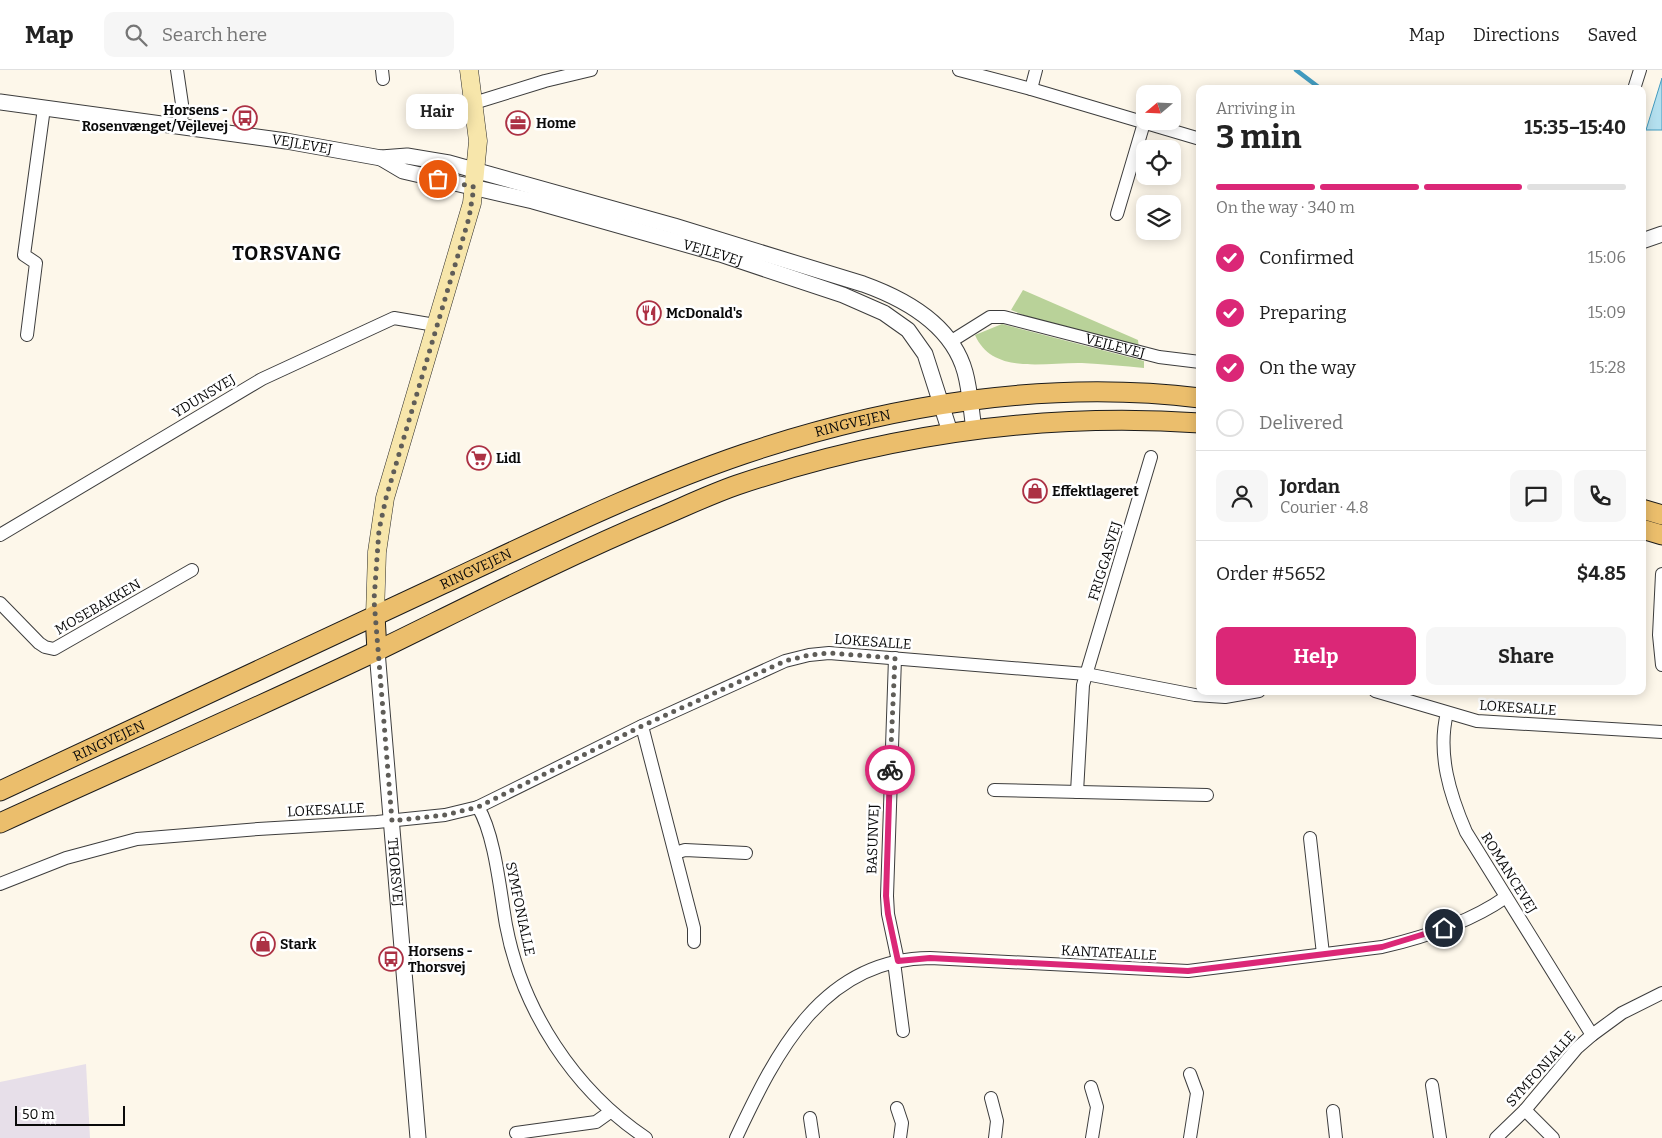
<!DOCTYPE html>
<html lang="en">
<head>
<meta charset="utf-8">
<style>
	body { margin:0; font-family:Bitter,serif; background:#f6f6f6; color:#222; height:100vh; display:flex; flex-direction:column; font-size:19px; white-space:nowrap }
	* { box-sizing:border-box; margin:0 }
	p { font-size:16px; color:#767676 }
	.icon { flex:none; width:28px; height:28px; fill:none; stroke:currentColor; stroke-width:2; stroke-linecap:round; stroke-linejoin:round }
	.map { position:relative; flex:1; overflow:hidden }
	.panel { position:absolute; left:1196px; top:15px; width:450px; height:610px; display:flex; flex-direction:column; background:#fff; border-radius:10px; box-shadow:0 2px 12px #0003 }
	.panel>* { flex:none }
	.needle { width:32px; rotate:251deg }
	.controls { position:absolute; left:1136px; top:15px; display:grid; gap:10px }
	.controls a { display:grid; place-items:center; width:45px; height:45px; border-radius:10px; background:#fff; box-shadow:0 2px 12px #0003; font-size:25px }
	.scale { position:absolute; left:15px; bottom:12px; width:110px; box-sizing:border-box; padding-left:5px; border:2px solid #0a0a0a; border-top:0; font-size:14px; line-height:18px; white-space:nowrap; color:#0a0a0a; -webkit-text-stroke:4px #fff; paint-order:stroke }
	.pin { position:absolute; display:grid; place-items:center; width:42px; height:42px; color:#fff; margin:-21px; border:2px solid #fff; border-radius:50%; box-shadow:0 1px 5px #0007 }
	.courier { position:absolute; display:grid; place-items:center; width:50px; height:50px; margin:-25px; border:4px solid #db2777; border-radius:50%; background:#fff; color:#222; box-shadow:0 1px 6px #0007 }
	.bubble { position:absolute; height:35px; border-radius:10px; background:#fff; box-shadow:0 2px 12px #0003; font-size:16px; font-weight:700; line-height:35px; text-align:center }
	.overview em { font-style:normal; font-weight:700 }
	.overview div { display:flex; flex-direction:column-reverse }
	.overview { display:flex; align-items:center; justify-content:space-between; height:85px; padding:0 20px }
	h1 { font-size:32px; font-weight:700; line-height:38px }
	.bar { display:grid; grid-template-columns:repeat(4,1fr); gap:8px 5px; align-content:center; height:60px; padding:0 20px }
	.bar i { height:6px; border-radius:4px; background:#e0e0e0 }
	.bar .active { background:#db2777 }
	.bar p { grid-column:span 4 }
	.line { display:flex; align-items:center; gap:12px; padding:0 20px; border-top:1px solid #e0e0e0 }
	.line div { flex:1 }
	.round { display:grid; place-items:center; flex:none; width:52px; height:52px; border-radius:10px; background:#f6f6f6 }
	ol { padding:0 20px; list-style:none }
	li { display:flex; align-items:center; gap:15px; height:55px }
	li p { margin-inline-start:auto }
	li .icon { padding:5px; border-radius:50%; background:#db2777; color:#fff; stroke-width:4 }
	li:last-child { color:#767676 }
	li i { width:28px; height:28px; border:2px solid #e0e0e0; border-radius:50% }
	.button { display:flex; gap:10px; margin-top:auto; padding:10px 20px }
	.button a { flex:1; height:58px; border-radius:10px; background:#db2777; color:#fff; font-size:20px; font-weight:700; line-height:58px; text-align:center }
	.button a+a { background:#f6f6f6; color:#222 }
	header { display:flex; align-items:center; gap:30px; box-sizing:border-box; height:70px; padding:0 25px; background:#fff; border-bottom:1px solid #e0e0e0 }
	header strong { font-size:24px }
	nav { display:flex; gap:28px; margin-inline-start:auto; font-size:18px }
	.search { width:350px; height:45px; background:#f6f6f6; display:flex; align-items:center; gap:12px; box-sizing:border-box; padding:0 18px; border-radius:10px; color:#767676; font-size:19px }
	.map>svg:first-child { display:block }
</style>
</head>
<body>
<header>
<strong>Map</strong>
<div class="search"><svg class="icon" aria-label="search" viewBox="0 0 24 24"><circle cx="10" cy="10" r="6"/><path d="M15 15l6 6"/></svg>Search here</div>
<nav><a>Map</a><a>Directions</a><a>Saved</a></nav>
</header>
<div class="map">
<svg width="1662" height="1068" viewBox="0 0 1662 1068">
	<rect width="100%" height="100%" fill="#fdf7ea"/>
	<path fill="#e7dfe9" d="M86 994 90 1068H0V1012Z"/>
	<g fill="#b9d299">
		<path d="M1023 220 1138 270 1139 279 1059 259 1011 240Z"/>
		<path d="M1002 254 1144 291V298C1124 296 1103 294 1082 293 1046 292 993 306 975 265Z"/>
	</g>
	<path fill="#b4e0ef" stroke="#429bbf" d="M1662 8V60H1646Z"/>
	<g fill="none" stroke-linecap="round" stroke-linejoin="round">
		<path stroke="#429bbf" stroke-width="4.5" d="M1296 0 1321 19"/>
		<g stroke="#3d3d3d" stroke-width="14">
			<g id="minor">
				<path d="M177 0 182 34 181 57"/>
				<path d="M382 0 383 9"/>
				<path d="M959 0 1031 19 1200 69"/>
				<path d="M1031 19 1036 0"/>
				<path d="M1634 19 1640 0"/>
				<path d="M474 33 545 11 591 0"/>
				<path d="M1117 144 1144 53"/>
				<path d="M27 265 36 193 24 185 44 38"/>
				<path id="s1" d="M950 272 990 247H1004L1159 287 1200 292"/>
				<path d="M0 465 262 309 394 248 435 255"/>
				<path d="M1662 504 1659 565 1662 595"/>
				<path d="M0 533 39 573 45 577 54 579 192 500"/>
				<path d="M895 588 887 826 888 844 898 891"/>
				<path d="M1375 621 1477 651 1662 662"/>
				<path d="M1447 643C1437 684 1450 725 1466 762L1592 965"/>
				<path d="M642 656 694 858V872"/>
				<path d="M994 720 1207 725"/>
				<path d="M1077 722 1083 615 1151 387"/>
				<path d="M478 737C495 765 500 821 506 855 522 940 574 1020 646 1068"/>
				<path d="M1310 768 1323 884"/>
				<path d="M675 783 685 780 746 783"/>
				<path d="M0 814 66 788 137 769 258 759 377 752 445 745 478 737 642 656 785 591 809 585 829 583 1086 604 1195 625 1225 627 1259 621"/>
				<path d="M894 892 903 961"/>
				<path d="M1432 1015 1440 1068"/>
				<path d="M1091 1017 1097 1037 1092 1068"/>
				<path d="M991 1028 997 1051 995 1068"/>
				<path d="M897 1038 902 1053 900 1068"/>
				<path d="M1525 1040 1553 1068"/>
				<path d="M1333 1041 1336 1068"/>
				<path d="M810 1048 813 1068"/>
				<path d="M516 1063 596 1052 610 1042"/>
				<path d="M736 1068C776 983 822 889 930 888L1188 901 1382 877C1425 867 1469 853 1506 827"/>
				<path d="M1190 1068 1197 1023 1190 1004"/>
				<path d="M1496 1068 1525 1040 1577 978 1592 965 1622 943 1662 923"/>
			</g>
		</g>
		<g stroke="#3d3d3d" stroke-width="17">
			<g id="tertiary">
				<path id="s2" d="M0 32 286 71 381 88 407 86 449 93 674 156 863 214C905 229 952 255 965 302 970 320 971 340 974 359"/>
				<path id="s3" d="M381 88 403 101 533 131 720 184 843 225 884 243 908 260 925 284 950 362"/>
				<path d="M1642 171 1662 164"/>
				<path id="s4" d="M377 581 418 1068"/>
			</g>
		</g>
		<g stroke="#2c2c2c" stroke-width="19">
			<path id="secondary" d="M375 545 377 482 385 428 472 133 478 71 469 0"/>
		</g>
		<g stroke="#1b1b1b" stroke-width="21">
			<g id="primary">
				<path d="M1642 439 1662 445"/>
				<path d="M1642 459 1662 465"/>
				<path d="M375 545 377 581"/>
				<path id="s5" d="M0 721C148 653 295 582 443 514 542 468 641 419 744 384 889 335 1048 309 1200 328"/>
				<path d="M0 753C127 695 255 639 381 579 473 534 565 487 660 447 686 436 711 424 737 415 887 365 1042 342 1200 353"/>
			</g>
		</g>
		<use href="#minor" stroke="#fff" stroke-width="12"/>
		<use href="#tertiary" stroke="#fff" stroke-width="15"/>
		<use href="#secondary" stroke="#f7e6ab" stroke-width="18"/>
		<use href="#primary" stroke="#ebbe6c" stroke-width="19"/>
	</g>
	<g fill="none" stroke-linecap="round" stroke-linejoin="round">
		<path stroke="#5f5d58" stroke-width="5" stroke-dasharray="0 9" d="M438 109 474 117 469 148 386 428 379 460 374 530 392 751 445 745 478 737 642 656 785 591 809 585 829 583 895 588 890 700"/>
		<path stroke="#db2777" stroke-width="6" d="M890 700 886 826 888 844 898 891 930 888 1188 901 1382 877 1444 858"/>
	</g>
	<defs>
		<g id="bus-ring" transform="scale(1.25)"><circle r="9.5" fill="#fff" stroke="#ac3144" stroke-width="1.5"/><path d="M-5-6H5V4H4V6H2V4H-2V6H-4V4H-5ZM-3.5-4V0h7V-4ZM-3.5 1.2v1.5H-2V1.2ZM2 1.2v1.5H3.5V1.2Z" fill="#ac3144"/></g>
		<g id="office-ring" transform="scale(1.25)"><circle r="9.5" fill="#fff" stroke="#ac3144" stroke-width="1.5"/><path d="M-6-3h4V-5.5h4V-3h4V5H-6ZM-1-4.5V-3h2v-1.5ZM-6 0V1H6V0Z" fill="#ac3144"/></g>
		<g id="restaurant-ring" transform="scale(1.25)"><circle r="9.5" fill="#fff" stroke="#ac3144" stroke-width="1.5"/><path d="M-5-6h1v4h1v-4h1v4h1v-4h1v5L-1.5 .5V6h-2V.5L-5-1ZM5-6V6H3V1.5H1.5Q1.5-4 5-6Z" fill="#ac3144"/></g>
		<g id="supermarket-ring" transform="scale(1.25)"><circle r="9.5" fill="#fff" stroke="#ac3144" stroke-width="1.5"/><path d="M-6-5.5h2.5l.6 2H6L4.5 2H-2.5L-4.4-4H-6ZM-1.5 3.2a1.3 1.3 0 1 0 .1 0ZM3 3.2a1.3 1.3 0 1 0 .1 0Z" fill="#ac3144"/></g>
		<g id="shop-ring" transform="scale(1.25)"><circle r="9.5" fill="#fff" stroke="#ac3144" stroke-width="1.5"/><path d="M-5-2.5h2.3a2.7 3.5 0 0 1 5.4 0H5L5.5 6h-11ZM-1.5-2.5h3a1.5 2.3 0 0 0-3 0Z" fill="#ac3144"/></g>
	</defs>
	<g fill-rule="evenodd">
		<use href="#bus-ring" x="245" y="48"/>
		<use href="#office-ring" x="518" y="53"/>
		<use href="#restaurant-ring" x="649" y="243"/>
		<use href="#supermarket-ring" x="479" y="388"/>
		<use href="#shop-ring" x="1035" y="421"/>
		<use href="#shop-ring" x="263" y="874"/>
		<use href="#bus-ring" x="391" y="889"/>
	</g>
	<g text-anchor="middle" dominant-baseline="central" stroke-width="5" stroke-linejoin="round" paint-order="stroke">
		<g font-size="14" font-weight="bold" fill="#0a0a0a" stroke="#fff" text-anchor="start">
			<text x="228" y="40" text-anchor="end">Horsens -<tspan x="228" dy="16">Rosenvænget/Vejlevej</tspan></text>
			<text x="536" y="53">Home</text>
			<text x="666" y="243">McDonald's</text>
			<text x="496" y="388">Lidl</text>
			<text x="1052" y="421">Effektlageret</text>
			<text x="280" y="874">Stark</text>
			<text x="408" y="881">Horsens -<tspan x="408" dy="16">Thorsvej</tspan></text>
		</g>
		<g font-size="14" fill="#0a0a0a" stroke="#fff">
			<text stroke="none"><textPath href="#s2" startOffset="305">VEJLEVEJ</textPath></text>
			<text stroke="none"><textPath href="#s3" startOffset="346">VEJLEVEJ</textPath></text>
			<text stroke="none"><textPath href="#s1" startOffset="176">VEJLEVEJ</textPath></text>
			<text transform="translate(204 326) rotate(-31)">YDUNSVEJ</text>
			<text stroke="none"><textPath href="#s5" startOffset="930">RINGVEJEN</textPath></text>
			<text transform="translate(1105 491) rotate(-73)">FRIGGASVEJ</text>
			<text stroke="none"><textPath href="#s5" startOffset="525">RINGVEJEN</textPath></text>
			<text transform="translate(98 537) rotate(-30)">MOSEBAKKEN</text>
			<text transform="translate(873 572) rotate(4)">LOKESALLE</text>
			<text transform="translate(1518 638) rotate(4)">LOKESALLE</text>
			<text stroke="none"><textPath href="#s5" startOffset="120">RINGVEJEN</textPath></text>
			<text transform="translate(326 740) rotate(-3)">LOKESALLE</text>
			<text transform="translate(873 769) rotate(-88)">BASUNVEJ</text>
			<text stroke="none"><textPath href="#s4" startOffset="222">THORSVEJ</textPath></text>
			<text transform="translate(1509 803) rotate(58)">ROMANCEVEJ</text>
			<text transform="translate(520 839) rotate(78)">SYMFONIALLE</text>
			<text transform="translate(1109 883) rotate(3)">KANTATEALLE</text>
			<text transform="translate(1541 999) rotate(-48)">SYMFONIALLE</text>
		</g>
		<g font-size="19" font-weight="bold" letter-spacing="1" fill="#0a0a0a" stroke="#fff">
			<text x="287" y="183">TORSVANG</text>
		</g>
	</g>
</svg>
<div class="controls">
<a><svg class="needle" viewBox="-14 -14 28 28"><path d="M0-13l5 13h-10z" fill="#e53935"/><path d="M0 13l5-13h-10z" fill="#767676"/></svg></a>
<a><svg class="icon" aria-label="locate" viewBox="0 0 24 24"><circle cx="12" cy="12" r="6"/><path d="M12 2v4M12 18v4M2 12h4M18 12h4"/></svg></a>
<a><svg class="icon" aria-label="layers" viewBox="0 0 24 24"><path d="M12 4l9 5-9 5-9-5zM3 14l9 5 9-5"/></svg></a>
</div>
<div class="scale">50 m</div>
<div class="pin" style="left:438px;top:109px;background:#ea580c"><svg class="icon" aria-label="bag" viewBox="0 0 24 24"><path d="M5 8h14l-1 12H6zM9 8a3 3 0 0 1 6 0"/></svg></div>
<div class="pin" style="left:1444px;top:858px;background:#1f2937"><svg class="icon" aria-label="home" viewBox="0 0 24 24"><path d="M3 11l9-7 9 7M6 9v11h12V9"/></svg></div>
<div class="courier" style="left:890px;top:700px"><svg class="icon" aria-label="bike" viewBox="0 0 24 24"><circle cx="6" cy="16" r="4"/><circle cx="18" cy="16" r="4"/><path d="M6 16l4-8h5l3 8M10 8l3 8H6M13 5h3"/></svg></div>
<div class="bubble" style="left:406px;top:24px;width:62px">Hair</div>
<section class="panel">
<div class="overview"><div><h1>3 min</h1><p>Arriving in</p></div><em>15:35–15:40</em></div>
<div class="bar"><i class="active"></i><i class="active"></i><i class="active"></i><i></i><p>On the way · 340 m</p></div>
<ol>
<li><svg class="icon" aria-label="check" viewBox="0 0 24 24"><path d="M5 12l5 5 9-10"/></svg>Confirmed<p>15:06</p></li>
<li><svg class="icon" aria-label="check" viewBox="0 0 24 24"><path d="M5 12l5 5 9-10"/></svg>Preparing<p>15:09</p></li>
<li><svg class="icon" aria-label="check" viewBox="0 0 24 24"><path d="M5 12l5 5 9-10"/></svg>On the way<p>15:28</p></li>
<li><i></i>Delivered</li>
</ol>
<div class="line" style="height:90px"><a class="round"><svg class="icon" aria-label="person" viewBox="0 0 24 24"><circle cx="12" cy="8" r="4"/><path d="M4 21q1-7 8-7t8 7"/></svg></a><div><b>Jordan</b><p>Courier · 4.8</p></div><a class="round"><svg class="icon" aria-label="chat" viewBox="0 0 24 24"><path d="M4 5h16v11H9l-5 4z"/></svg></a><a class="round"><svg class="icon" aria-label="phone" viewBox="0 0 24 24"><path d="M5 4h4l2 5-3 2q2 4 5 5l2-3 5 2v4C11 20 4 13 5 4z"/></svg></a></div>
<div class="line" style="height:65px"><div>Order #5652</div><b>$4.85</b></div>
<div class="button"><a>Help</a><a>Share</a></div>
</section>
</div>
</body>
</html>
